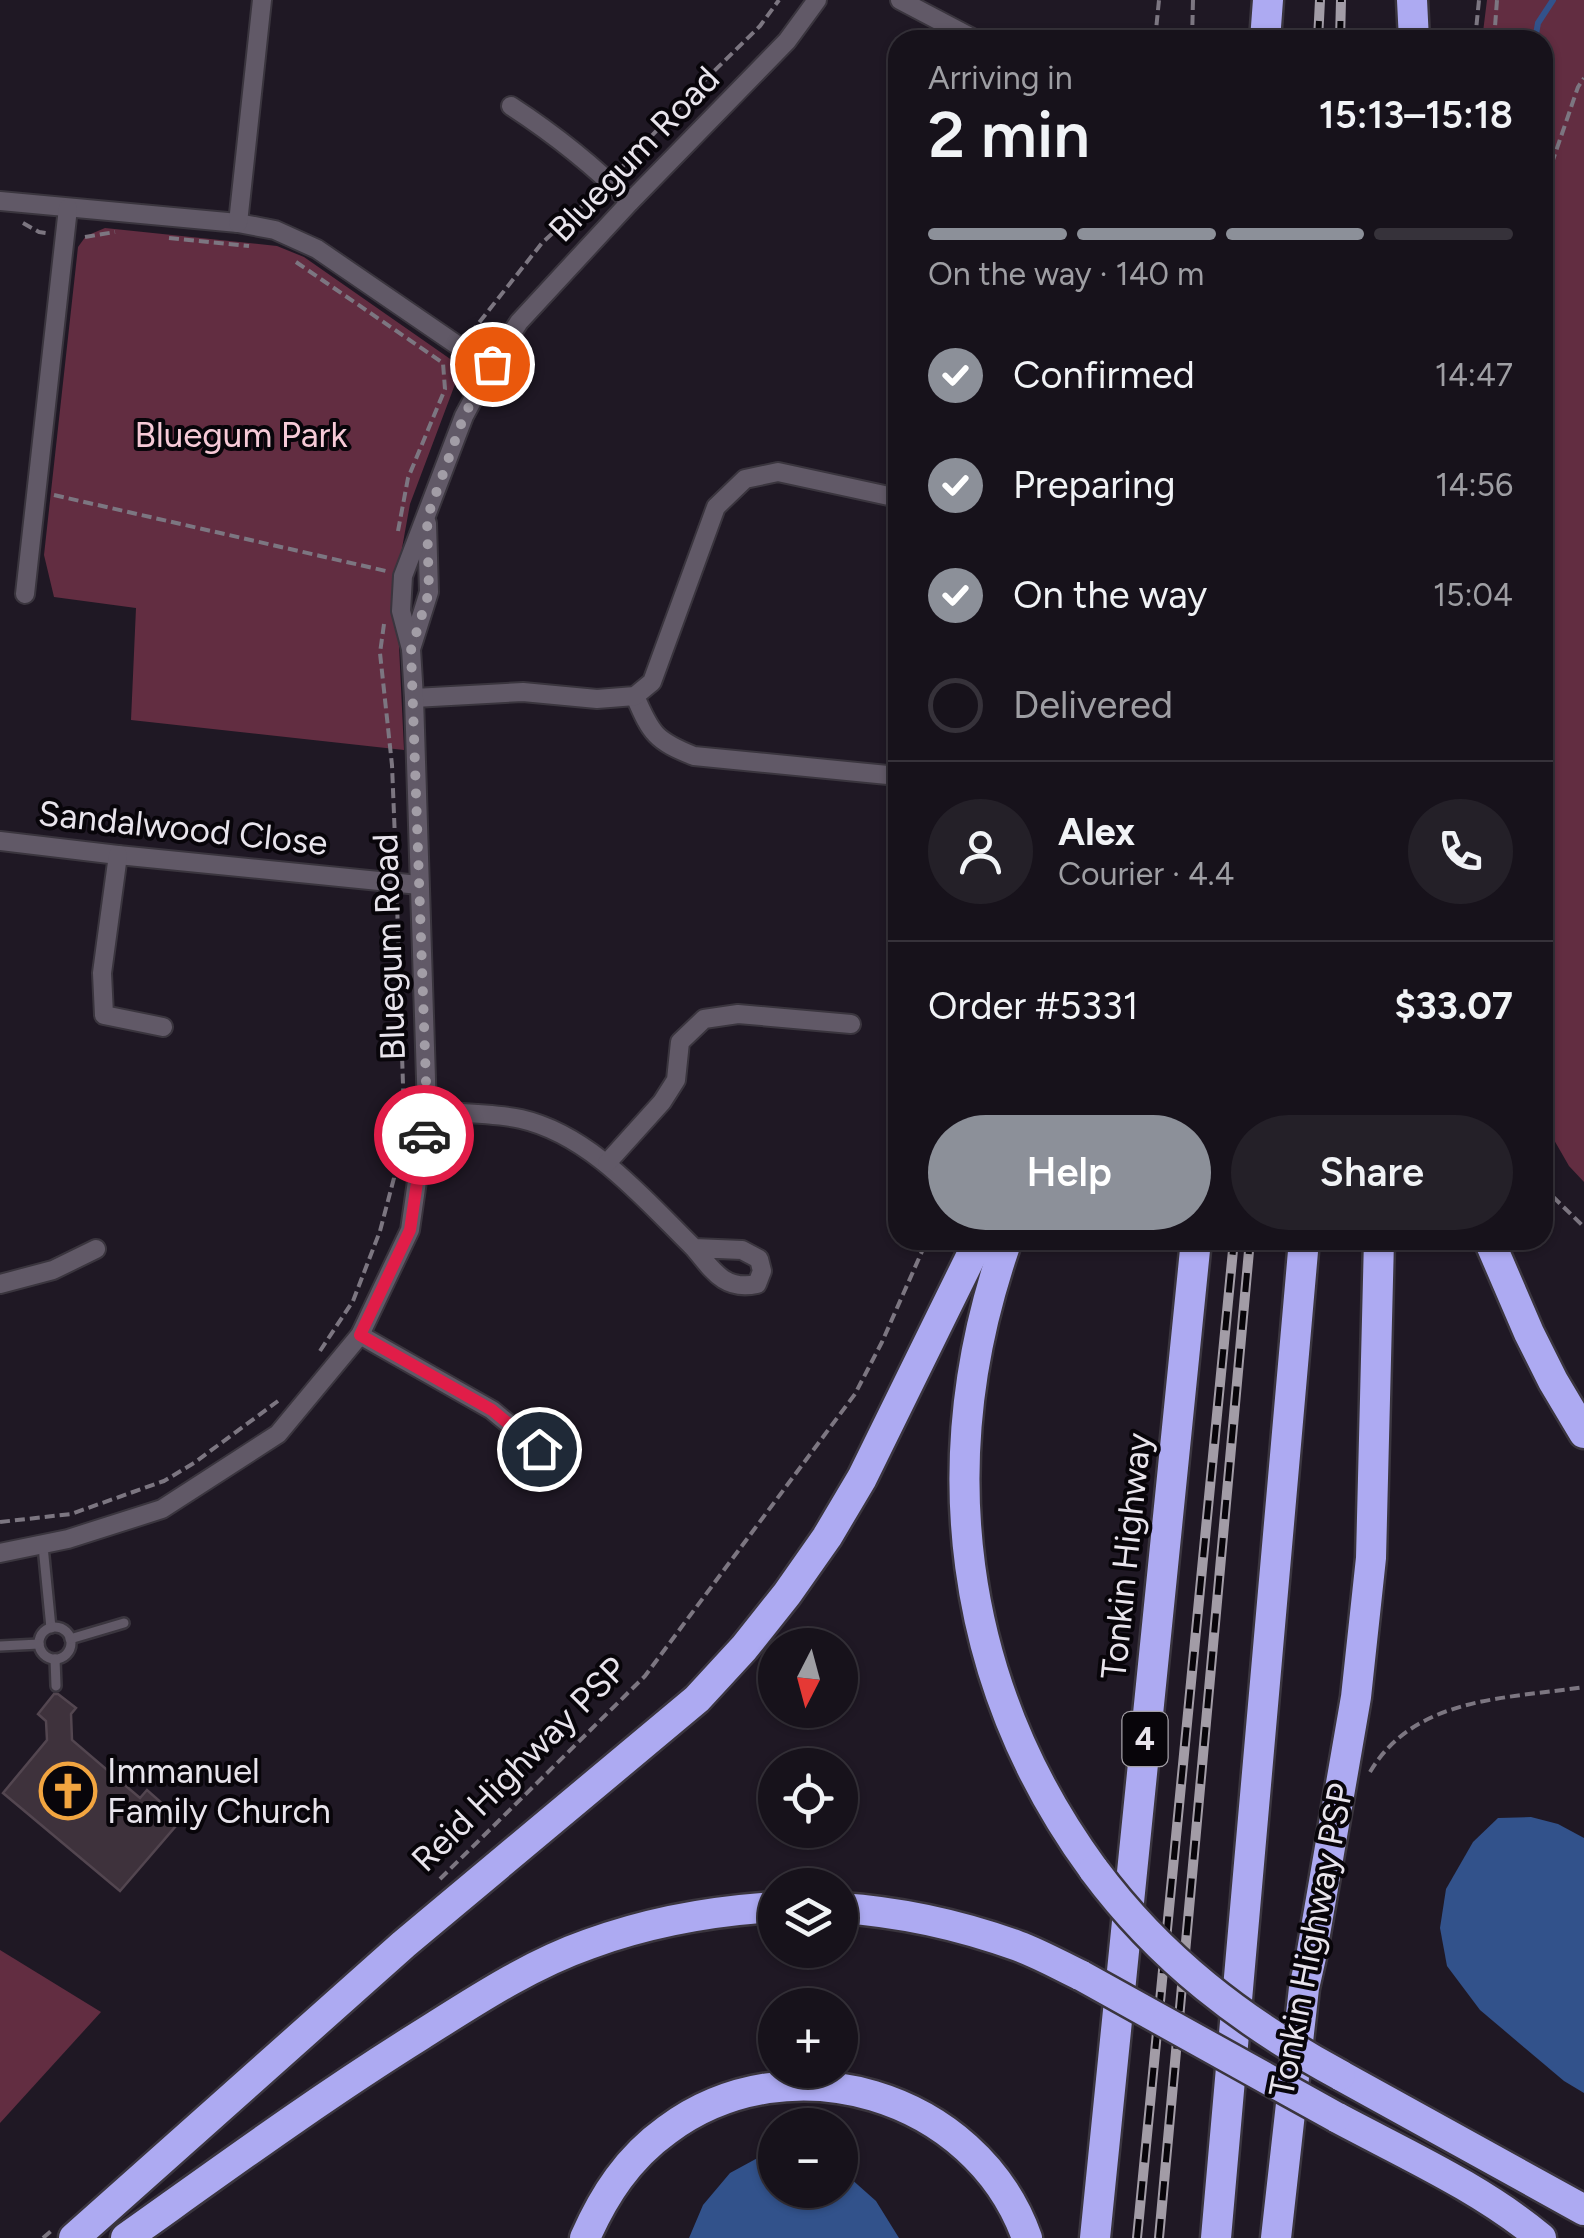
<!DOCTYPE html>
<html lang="en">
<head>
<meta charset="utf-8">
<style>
	body { margin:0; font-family:Figtree,sans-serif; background:#242028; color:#f1f3f6; height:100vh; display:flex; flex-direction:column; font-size:38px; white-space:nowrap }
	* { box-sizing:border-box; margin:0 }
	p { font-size:32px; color:#9e9ea3 }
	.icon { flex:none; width:55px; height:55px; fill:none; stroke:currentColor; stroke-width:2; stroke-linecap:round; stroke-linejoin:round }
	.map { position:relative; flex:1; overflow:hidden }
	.drawer { position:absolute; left:888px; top:30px; width:665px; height:1220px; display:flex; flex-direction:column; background:#17121b; border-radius:30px; box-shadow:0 2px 8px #0004,0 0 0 2px #36323a }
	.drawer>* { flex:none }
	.needle { width:65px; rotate:186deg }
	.controls { position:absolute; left:758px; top:1628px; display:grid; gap:20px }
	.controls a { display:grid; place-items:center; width:100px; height:100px; border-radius:50%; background:#17121b; box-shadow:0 2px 8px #0004,0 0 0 2px #36323a; font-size:50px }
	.pin { position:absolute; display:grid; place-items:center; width:85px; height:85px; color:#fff; margin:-42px; border:5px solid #fff; border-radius:50%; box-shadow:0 2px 10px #0007 }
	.courier { position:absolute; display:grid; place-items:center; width:100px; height:100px; margin:-50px; border:8px solid #e11d48; border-radius:50%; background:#fff; color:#222; box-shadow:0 2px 12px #0007 }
	.summary em { font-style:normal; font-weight:600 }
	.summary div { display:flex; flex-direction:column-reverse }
	.summary { display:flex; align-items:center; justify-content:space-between; height:170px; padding:0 40px }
	h1 { font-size:65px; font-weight:600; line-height:75px }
	.bar { display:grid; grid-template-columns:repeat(4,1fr); gap:15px 10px; align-content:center; height:120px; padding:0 40px }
	.bar i { height:12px; border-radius:8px; background:#36323a }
	.bar .selected { background:#8c9099 }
	.bar p { grid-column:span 4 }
	.line { display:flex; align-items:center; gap:25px; padding:0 40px; border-top:2px solid #36323a }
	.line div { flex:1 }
	.round { display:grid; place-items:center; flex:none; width:105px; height:105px; border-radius:52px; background:#242028 }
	ol { padding:0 40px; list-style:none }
	li { display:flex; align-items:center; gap:30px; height:110px }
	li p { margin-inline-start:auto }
	li .icon { padding:10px; border-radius:50%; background:#8c9099; color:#fff; stroke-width:4 }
	li:last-child { color:#9e9ea3 }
	li i { width:55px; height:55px; border:5px solid #36323a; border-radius:50% }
	.button { display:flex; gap:20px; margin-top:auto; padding:20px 40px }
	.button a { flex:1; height:115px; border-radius:60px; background:#8c9099; color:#fff; font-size:40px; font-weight:600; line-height:115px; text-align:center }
	.button a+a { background:#242028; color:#f1f3f6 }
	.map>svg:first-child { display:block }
</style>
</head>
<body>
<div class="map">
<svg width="1584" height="2238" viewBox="0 0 1584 2238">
	<rect width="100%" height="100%" fill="#1f1824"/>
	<g fill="#622d41">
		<path d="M1487 0H1584V1182L1569 1166 1542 1119V40H1482Z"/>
		<path d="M105 228 277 246 304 257 456 363 460 371 410 504 393 598 398 625 404 750 131 720 136 608 54 597 44 555 78 247 86 236Z"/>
		<path d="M0 1950 101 2012 0 2123Z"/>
	</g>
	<g fill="#32528b">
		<path d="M1531 1817 1558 1824 1584 1838V2093L1564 2081 1480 2010 1447 1966 1440 1928 1446 1889 1473 1842 1498 1818Z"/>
		<path d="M765 2154H775V2190H840V2169L876 2201 899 2238H689L703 2205 730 2173Z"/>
	</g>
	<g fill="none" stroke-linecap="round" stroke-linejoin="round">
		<path stroke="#32528b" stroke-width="6" d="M1535 40 1538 23 1553 0"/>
	</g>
	<path fill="#3e323c" stroke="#534650" stroke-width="2.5" d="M54 1694H58L76 1708 71 1714 72 1740 140 1798 147 1790 181 1820 120 1891 3 1793 47 1740 46 1721 38 1714Z"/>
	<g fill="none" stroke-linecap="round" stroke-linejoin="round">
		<g stroke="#3a353e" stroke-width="14">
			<g id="service">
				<path d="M43 1546 51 1628"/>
				<circle cx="55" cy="1643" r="16"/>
				<path d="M70 1639 124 1623"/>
				<path d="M0 1646 39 1644"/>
				<path d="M55 1659 56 1686"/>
			</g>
		</g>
		<g stroke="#3a353e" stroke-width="22">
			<g id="minor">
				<path d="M900 0 976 40"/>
				<path d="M511 106C554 134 594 166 630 202"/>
				<path d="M0 201 238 223 275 230 317 249 460 347 492 364"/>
				<path d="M238 223 262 0"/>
				<path d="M25 594 68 208"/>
				<path d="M411 649 429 592 427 523"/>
				<path d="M635 696C651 734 656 741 694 756L898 776"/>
				<path d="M414 698 523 692 597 699 635 696 652 682 716 507 745 479 778 472 898 498"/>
				<path d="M0 841 118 855 419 885"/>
				<path d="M118 855 102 973 104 1015 163 1027"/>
				<path d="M427 1111C455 1113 495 1113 521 1119 591 1135 645 1200 694 1248L742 1250 759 1259 762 1271 757 1284C725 1291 713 1271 694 1248"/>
				<path d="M607 1163 662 1102 676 1080 680 1042 704 1019 738 1014 851 1024"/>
				<path d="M0 1284 53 1270 96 1249"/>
				<path d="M360 1335 492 1410 539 1449"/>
				<path d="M0 1553 68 1539 162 1509 278 1434 360 1335 410 1230 427 1111 414 698 411 649 401 611 403 576 464 416 492 364 519 322 630 202 787 41 817 0"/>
			</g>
		</g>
		<g stroke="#3a353e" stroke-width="35">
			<g id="motorway">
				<path d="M1412 0 1414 40"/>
				<path d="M1265 40 1268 0"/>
				<path d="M1007 1240C930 1458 957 1683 1094 1870"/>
				<path d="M1489 1240 1529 1333 1553 1381 1584 1433"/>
				<path d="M840 1908C901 1912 960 1925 1018 1946 1040 1954 1061 1966 1082 1976"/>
				<path d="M1340 2075 1584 2210"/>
				<path d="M1336 2117C1405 2154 1481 2188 1541 2238"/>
				<path d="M74 2238 404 1944 697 1699 744 1648 787 1594 827 1537 862 1478 979 1240"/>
				<path d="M126 2238C223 2169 320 2098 421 2035 475 2001 529 1965 589 1944 649 1922 711 1911 775 1907"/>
				<path d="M585 2238C604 2195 628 2158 667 2130 789 2039 976 2094 1027 2238"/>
				<path d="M1095 2238 1196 1240"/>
				<path d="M1216 2238 1304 1240"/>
				<path d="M1276 2238 1304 1988 1311 1957 1356 1697 1371 1558 1379 1240"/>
			</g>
		</g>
		<g stroke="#7c7681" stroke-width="4" stroke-dasharray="10 5" stroke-linecap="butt">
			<path d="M1155 40 1159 0"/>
			<path d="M1192 40 1193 0"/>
			<path d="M1475 40 1479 0"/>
			<path d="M1494 40 1497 0"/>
			<path d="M621 168 705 80 760 26 779 0"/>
			<path d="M1542 192 1578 87 1584 78"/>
			<path d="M23 223 39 232 46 233"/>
			<path d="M85 237 115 232"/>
			<path d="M169 238 249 246"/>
			<path d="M296 262 443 363 445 389 408 478 398 531"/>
			<path d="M470 334 542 243 593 196"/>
			<path d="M54 495 386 571"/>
			<path d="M384 624 380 653 392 765 396 864"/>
			<path d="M1542 1186 1584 1227"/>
			<path d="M320 1351 353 1301 380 1231 394 1178 404 1115 397 903"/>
			<path d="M0 1522 71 1514 164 1481 194 1463 278 1401"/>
			<path d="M1370 1772C1415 1696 1507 1699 1584 1687"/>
			<path d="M440 1879 645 1676 855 1394 882 1342 927 1240"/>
			<path d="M43 2238 51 2231"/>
		</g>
		<use href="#service" stroke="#615967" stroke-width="9"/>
		<use href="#minor" stroke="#615967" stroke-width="18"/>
		<use href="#motorway" stroke="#adaaf2" stroke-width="30"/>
		<g stroke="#a29ca6" stroke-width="10">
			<g id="rail">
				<path d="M1318 40 1320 0"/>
				<path d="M1340 40 1341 0"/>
				<path d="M1137 2238 1234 1240"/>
				<path d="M1159 2238 1250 1240"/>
			</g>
		</g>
		<use href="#rail" stroke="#08050a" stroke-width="6" stroke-dasharray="19" stroke-linecap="butt"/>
		<g stroke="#3a353e" stroke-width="35" stroke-linecap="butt">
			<g id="motorway-bridge">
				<path d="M1094 1870C1160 1959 1244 2023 1340 2075"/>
				<path d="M1082 1976 1336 2117"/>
			</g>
		</g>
		<use href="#motorway-bridge" stroke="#adaaf2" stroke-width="30"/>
	</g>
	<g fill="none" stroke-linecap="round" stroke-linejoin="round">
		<path stroke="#a29da6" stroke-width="10" stroke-dasharray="0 18" d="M424 1135 427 1111 411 650 429 592 427 518 464 416 492 364"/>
		<path stroke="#e11d48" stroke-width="12" d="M424 1135 410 1230 360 1335 492 1410 539 1449"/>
	</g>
	<defs>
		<g id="church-ring" transform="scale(2.875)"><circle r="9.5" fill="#08050a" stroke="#f2a540" stroke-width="1.5"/><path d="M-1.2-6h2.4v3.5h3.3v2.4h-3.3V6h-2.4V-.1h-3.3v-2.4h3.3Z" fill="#f2a540"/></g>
	</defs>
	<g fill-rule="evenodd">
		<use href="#church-ring" x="68" y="1791"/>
	</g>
	<g text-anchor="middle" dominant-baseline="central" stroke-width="8" stroke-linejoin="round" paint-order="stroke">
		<rect fill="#08050a" stroke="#a5a1a8" stroke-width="2.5" x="1122.5" y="1712" width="45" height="54" rx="8"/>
		<g font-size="32" font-weight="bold" fill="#e8e4ec">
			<text x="1145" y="1739">4</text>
		</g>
		<g font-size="35" fill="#e8e4ec" stroke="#08050a">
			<text transform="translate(634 154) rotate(-46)">Bluegum Road</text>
			<text transform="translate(183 828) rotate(6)">Sandalwood Close</text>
			<text transform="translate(389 947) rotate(-92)">Bluegum Road</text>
			<text transform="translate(1126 1556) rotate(-84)">Tonkin Highway</text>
			<text transform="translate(519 1764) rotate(-45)">Reid Highway PSP</text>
			<text transform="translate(1311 1940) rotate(-79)">Tonkin Highway PSP</text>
		</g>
		<g font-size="35" fill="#f6cad7" stroke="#08050a">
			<text x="241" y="435">Bluegum Park</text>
		</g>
		<g font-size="35" fill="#e8e4ec" stroke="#08050a" text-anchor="start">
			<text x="107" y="1771">Immanuel<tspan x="107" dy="40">Family Church</tspan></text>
		</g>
	</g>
</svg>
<div class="controls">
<a><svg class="needle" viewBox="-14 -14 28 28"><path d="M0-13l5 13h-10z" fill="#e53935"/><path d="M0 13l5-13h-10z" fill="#9e9ea3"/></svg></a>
<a><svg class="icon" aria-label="locate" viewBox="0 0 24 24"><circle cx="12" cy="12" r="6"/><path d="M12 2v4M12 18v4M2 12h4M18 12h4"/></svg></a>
<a><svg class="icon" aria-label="layers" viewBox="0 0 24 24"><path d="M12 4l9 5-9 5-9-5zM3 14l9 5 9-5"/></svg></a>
<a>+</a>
<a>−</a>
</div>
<div class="pin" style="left:492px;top:364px;background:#ea580c"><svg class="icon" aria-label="bag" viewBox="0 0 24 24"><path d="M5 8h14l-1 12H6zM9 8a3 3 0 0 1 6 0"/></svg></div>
<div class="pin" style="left:539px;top:1449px;background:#1f2937"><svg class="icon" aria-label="home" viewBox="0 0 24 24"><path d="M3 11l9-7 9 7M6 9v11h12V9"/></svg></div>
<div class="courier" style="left:424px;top:1135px"><svg class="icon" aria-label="car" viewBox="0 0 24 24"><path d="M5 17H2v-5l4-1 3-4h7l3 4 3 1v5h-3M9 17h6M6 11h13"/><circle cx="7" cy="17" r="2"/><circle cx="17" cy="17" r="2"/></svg></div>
<section class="drawer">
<div class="summary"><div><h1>2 min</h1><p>Arriving in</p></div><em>15:13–15:18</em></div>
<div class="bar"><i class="selected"></i><i class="selected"></i><i class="selected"></i><i></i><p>On the way · 140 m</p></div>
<ol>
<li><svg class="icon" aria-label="check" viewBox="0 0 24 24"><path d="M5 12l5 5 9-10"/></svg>Confirmed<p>14:47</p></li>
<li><svg class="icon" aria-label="check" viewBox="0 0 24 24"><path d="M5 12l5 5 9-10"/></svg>Preparing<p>14:56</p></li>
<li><svg class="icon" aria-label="check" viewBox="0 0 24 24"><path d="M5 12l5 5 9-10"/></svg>On the way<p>15:04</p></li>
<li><i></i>Delivered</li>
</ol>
<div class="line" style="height:180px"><a class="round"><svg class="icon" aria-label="person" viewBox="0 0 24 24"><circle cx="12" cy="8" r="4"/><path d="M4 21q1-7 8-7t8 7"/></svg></a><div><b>Alex</b><p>Courier · 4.4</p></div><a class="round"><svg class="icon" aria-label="phone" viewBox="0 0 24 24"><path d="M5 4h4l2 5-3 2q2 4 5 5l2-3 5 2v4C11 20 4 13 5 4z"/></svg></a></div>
<div class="line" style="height:130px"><div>Order #5331</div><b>$33.07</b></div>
<div class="button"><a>Help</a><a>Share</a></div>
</section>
</div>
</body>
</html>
